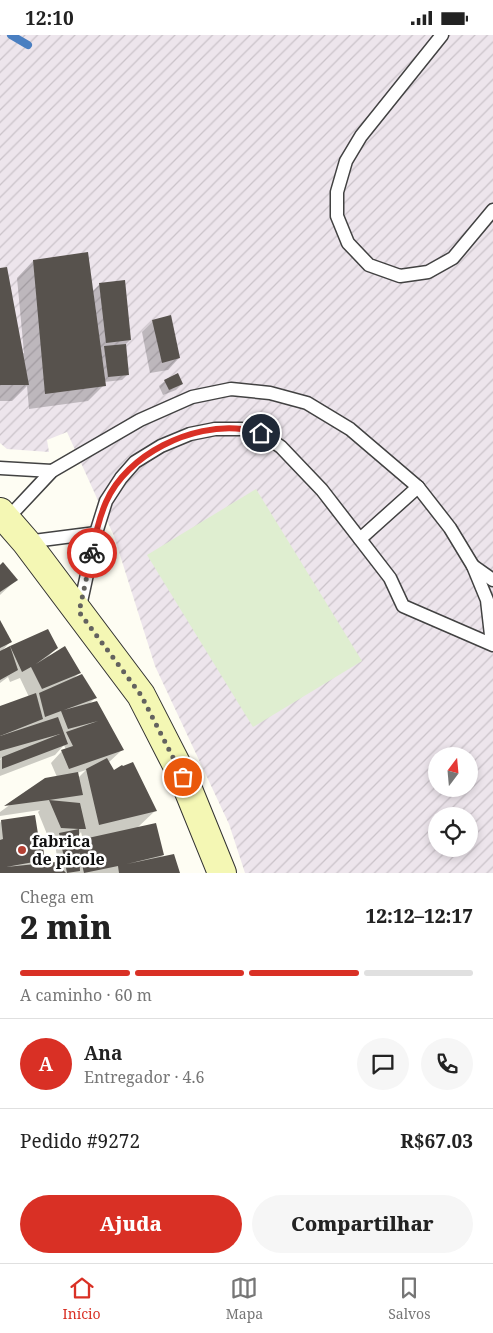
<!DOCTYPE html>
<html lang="pt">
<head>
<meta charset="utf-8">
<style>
	body { margin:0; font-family:"Noto Serif",serif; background:#f6f6f6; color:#222; height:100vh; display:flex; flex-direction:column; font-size:19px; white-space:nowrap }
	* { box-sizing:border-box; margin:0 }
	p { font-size:16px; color:#767676 }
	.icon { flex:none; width:28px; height:28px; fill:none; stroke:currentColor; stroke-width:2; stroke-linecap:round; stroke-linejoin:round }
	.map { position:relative; height:838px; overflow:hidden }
	.drawer { display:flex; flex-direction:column; background:#fff; flex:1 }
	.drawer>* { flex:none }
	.needle { width:32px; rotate:16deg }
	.fabs { position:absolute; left:428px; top:712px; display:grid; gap:10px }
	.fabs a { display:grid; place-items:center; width:50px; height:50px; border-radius:50%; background:#fff; box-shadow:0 2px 8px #0003; font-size:25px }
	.pin { position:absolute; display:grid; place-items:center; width:42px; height:42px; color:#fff; margin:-21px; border:2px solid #fff; border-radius:50%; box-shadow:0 1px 5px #0007 }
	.courier { position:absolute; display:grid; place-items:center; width:50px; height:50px; margin:-25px; border:4px solid #d93025; border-radius:50%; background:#fff; color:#222; box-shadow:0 1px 6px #0007 }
	.head em { font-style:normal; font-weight:800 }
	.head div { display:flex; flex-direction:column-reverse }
	.head { display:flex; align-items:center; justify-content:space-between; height:85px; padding:0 20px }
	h1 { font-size:32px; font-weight:800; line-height:38px }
	.bar { display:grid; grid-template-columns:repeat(4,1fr); gap:8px 5px; align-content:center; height:60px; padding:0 20px }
	.bar i { height:6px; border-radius:4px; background:#e0e0e0 }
	.bar .active { background:#d93025 }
	.bar p { grid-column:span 4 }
	.line { display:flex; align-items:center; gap:12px; padding:0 20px; border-top:1px solid #e0e0e0 }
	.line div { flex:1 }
	.round { display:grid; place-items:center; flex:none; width:52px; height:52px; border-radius:26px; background:#f6f6f6 }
	.button { display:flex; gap:10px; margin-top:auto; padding:10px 20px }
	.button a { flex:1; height:58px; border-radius:30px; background:#d93025; color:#fff; font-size:20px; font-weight:800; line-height:58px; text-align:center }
	.button a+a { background:#f6f6f6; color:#222 }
	.status { display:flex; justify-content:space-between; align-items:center; height:35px; padding:0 25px; background:#fff; direction:ltr }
	.status svg { height:14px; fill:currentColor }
	.menu { display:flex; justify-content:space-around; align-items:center; height:70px; border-top:1px solid #e0e0e0; background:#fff; font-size:14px; color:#767676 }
	.menu a { display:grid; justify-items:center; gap:2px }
	.menu .active { color:#d93025 }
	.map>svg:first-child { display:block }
</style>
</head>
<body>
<div class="status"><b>12:10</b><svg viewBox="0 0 49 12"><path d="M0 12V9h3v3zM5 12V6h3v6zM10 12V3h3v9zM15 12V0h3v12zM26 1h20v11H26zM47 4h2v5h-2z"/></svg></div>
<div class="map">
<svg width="493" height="838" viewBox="0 0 493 838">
	<defs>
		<pattern id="industrial-furrows" width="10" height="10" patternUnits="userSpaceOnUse" patternTransform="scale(1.25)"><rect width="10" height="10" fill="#ede5ec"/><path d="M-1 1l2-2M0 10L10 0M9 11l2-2" fill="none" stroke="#cac3c9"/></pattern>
	</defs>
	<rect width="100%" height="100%" fill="#fefdf3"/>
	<path fill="url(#industrial-furrows)" fill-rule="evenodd" d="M0 0H493V838H245L229 789 155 631 114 501 67 397 47 405 49 417 7 414 0 408ZM436 721H469V754H436ZM436 781H469V814H436Z"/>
	<path fill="#dfeed0" d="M256 454 362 626 253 692 147 520Z"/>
	<g fill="#0003" fill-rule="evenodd">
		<path d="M87 218 92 257 100 249 130 305 125 310 128 339 122 345 104 347V350L88 366 29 374 27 351 12 366H0V234L22 319 24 318 17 243 33 226Z"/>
		<path d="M153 286 179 323 168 335 150 338 142 297Z"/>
		<path d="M165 346 182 349 176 355 163 360 159 351Z"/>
		<path d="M0 531 16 545 0 560Z"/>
		<path d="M0 587 10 607 1 617 48 595 56 613 46 624 79 638 73 644 95 663 88 670 122 715 108 728 113 736 156 775 137 793 163 820 159 824 178 838H0V788L1 786 37 799 34 802 43 824 37 830 59 833 54 804H49L38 777 40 775 0 781V777L46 744 57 742 51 728 62 716 66 715 64 710 55 720 0 741V725L2 723 0 724V672L29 662 20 643 10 647 8 642 0 648ZM86 735 78 743 77 738ZM81 797 83 805 78 806V801Z"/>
	</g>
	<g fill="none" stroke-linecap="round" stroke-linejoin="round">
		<path stroke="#4a7fc1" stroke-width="8" d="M11 0 28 10"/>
	</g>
	<g fill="#57524d">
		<path d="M88 217 106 351 45 359 33 225Z"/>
		<path d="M7 232 29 350H0V233Z"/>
		<path d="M125 245 131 305 106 308 99 248Z"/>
		<path d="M171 280 180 323 162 328 152 285Z"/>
		<path d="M126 309 129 340 108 342 104 311Z"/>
		<path d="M178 338 183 349 169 355 164 345Z"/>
		<path d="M3 527 18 545 0 557V530Z"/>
		<path d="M0 585 12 607 0 613Z"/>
		<path d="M48 594 58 613 36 629 65 611 81 638 42 654 31 632 22 637 10 611 18 635 0 645V616L10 611Z"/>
		<path d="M82 639 97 663 64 675 97 666 124 715 69 734 61 715 73 711 66 697 98 686 68 694 61 676 45 682 39 658Z"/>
		<path d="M36 658 43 684 0 701V671Z"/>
		<path d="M58 682 68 709 2 734V722L60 699 0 716V701Z"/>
		<path d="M107 723 114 735 122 730 123 731 133 727 157 776 99 790 86 734Z"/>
		<path d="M78 737 83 760 49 765 80 768 86 794H79V805L156 788 164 820 127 829 174 819 180 838H119L118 831 84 838 79 817 80 836 67 838 59 798 79 794 61 793 49 765 4 771 45 743Z"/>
		<path d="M35 780 38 799 30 801 41 799 45 825 6 832 56 827 66 838H0V805L3 804 1 785Z"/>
	</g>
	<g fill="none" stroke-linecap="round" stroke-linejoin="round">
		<g stroke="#424242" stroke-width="15">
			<g id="lane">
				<path d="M442 0 361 101 346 126 337 157V181L348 208 369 230 400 241 428 237 453 223 493 175"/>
				<path d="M0 433 52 436"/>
				<path d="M7 484 52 436 140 385 192 362 231 354 270 358 307 368 350 394 418 452 450 493 473 531 487 565 492 609"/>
				<path d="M360 504 418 452"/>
				<path d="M26 507 96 498"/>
				<path d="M473 531 493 545"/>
				<path d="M79 576 96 498 106 466 121 443 135 427 161 411 190 399 215 394H242L261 398 281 412 322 455 390 543 403 571 493 610"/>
			</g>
		</g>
		<g stroke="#313131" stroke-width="30">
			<path id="secondary" d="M0 477 26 507 141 660 183 742 222 838"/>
		</g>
		<use href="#lane" stroke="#fff" stroke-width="12"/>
		<use href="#secondary" stroke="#f4f7b4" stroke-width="28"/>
	</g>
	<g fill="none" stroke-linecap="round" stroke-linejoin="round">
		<path stroke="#63625f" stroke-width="5" stroke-dasharray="0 9" d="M92 518 79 577 141 660 183 742"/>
		<path stroke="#d93025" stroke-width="6" d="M92 518C95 501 99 483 106 467 127 419 192 388 242 394 249 394 255 397 261 398"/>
	</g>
	<circle fill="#b34134" stroke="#fff" stroke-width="2" cx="22" cy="815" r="5"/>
	<g text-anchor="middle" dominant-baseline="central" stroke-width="5" stroke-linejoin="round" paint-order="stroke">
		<g font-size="16" font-weight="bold" fill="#0f0f0f" stroke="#fff" text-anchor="start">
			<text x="32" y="806">fabrica<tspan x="32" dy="18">de picole</tspan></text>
		</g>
	</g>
</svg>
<div class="fabs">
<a><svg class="needle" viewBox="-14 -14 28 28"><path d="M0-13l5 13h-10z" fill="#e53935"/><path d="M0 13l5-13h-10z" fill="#767676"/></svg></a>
<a><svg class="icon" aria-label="locate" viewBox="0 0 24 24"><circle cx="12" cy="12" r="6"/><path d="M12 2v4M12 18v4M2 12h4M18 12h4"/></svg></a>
</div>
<div class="pin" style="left:183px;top:742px;background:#ea580c"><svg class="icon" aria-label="bag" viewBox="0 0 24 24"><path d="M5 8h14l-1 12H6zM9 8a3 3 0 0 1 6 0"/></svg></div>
<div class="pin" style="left:261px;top:398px;background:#1f2937"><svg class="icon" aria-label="home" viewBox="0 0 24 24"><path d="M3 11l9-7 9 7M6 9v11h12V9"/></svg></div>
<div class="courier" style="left:92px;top:518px"><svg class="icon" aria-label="bike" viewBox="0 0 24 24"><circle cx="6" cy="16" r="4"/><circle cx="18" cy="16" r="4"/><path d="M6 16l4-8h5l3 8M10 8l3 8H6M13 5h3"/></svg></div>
</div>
<section class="drawer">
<div class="head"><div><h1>2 min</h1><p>Chega em</p></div><em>12:12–12:17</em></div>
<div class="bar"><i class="active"></i><i class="active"></i><i class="active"></i><i></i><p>A caminho · 60 m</p></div>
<div class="line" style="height:90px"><b class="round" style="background:#d93025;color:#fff">A</b><div><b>Ana</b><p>Entregador · 4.6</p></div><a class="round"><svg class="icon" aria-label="chat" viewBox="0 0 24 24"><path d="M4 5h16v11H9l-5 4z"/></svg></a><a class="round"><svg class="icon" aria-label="phone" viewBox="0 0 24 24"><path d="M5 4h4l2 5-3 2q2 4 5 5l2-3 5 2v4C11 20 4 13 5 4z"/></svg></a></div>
<div class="line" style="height:65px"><div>Pedido #9272</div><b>R$67.03</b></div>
<div class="button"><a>Ajuda</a><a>Compartilhar</a></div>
</section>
<nav class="menu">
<a class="active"><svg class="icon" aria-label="home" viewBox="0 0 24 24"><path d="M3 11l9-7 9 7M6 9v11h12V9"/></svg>Início</a>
<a><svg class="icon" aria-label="map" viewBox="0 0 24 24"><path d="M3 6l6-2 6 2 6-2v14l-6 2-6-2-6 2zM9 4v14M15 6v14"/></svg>Mapa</a>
<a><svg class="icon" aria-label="saved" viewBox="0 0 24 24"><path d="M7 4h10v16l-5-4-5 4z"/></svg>Salvos</a>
</nav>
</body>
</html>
